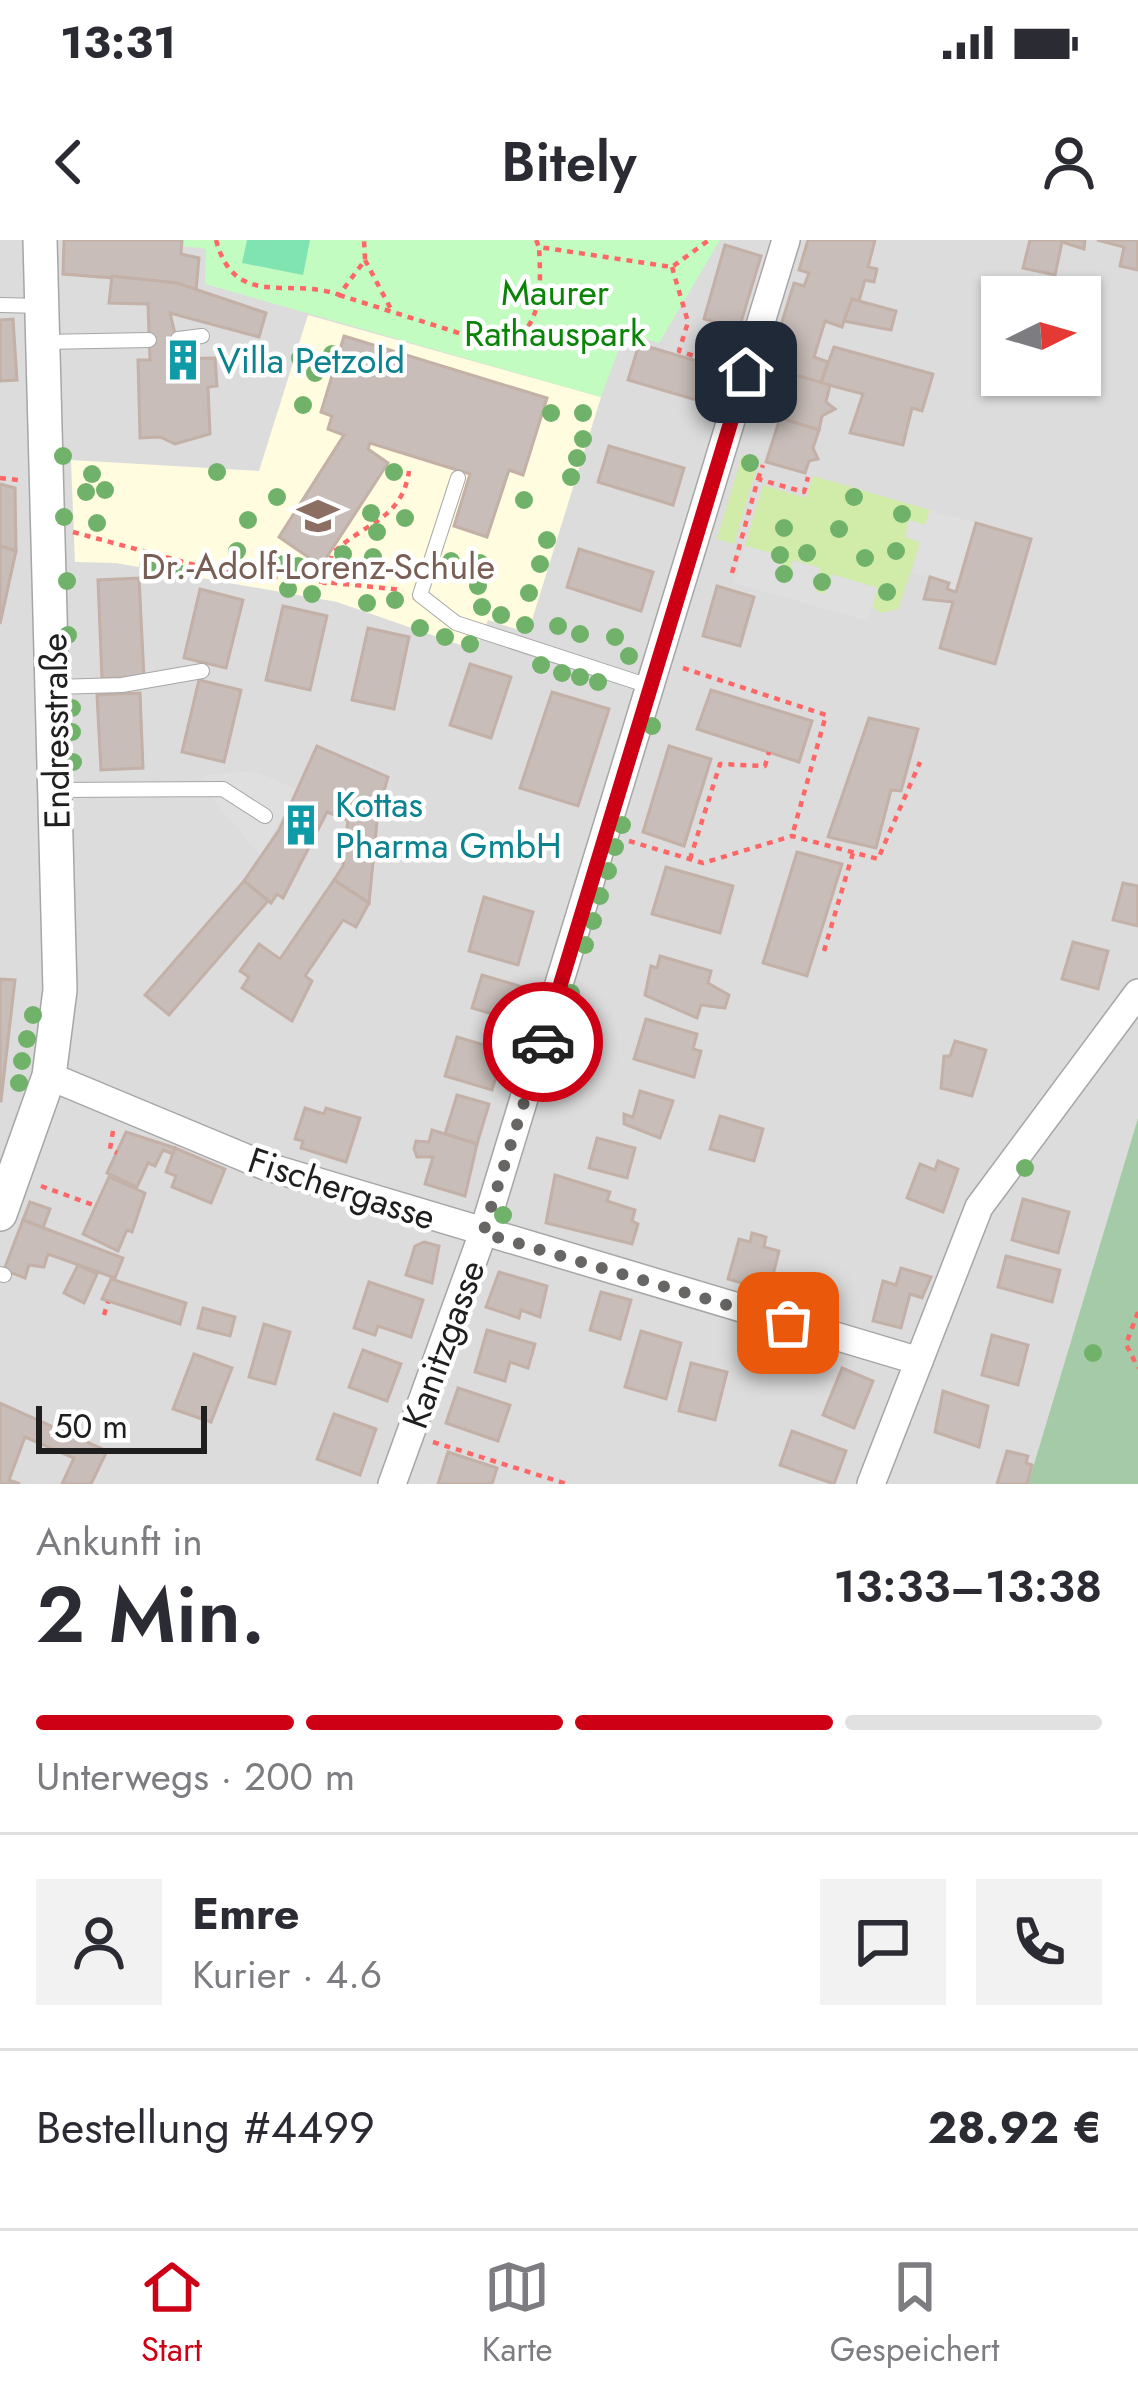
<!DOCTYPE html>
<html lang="de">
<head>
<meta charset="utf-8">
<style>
	body { margin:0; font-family:Jost,sans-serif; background:#f2f2f3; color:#2b2b33; height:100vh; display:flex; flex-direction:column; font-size:45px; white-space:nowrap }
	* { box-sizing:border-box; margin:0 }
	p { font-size:39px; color:#7c7c81 }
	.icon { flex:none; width:66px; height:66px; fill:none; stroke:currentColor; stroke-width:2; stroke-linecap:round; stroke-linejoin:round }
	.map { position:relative; height:1244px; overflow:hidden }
	.side { display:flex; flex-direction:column; background:#fff; flex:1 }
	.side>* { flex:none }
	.needle { width:78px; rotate:85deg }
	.controls { position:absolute; left:981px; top:36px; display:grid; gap:24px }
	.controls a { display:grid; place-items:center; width:120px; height:120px; border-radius:0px; background:#fff; box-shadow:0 3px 9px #0004; font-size:60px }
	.scale { position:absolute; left:36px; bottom:30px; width:171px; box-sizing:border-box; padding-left:12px; border:6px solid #1f1f1f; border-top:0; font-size:33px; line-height:42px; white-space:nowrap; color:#1f1f1f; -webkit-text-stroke:9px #fff; paint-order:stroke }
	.pin { position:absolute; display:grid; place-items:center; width:102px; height:102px; color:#fff; margin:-51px; border-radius:24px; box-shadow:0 6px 18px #0006 }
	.courier { position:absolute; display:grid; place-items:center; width:120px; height:120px; margin:-60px; border:9px solid #ce0015; border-radius:50%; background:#fff; color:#222; box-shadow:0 3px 15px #0007 }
	.head em { font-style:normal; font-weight:600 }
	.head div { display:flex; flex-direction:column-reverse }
	.head { display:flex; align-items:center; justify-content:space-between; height:204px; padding:0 36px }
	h1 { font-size:78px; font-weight:600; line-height:90px }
	.bar { display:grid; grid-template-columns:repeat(4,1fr); gap:18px 12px; align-content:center; height:144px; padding:0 36px }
	.bar i { height:15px; border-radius:9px; background:#e1e1e2 }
	.bar .selected { background:#ce0015 }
	.bar p { grid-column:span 4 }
	.line { display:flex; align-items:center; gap:30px; padding:0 36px; border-top:3px solid #e1e1e2 }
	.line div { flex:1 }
	.round { display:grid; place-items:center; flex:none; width:126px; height:126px; border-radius:0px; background:#f2f2f3 }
	.status { display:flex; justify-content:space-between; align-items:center; height:84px; padding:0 60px; background:#fff; direction:ltr }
	.status svg { height:33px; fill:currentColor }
	header { display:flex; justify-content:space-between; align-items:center; height:156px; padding:0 36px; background:#fff; font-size:54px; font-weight:600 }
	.tab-bar { display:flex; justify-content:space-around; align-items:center; height:168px; border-top:3px solid #e1e1e2; background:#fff; font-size:33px; color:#7c7c81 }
	.tab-bar a { display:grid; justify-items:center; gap:6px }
	.tab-bar .selected { color:#ce0015 }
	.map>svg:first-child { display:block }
</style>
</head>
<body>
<div class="status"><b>13:31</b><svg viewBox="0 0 49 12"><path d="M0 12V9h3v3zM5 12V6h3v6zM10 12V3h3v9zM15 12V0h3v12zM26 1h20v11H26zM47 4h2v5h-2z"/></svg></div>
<header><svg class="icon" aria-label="back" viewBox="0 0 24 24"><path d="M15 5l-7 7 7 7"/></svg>Bitely<svg class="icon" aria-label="person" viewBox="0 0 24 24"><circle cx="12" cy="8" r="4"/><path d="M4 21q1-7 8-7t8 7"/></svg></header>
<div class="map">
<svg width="1138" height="1244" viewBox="0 0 1138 1244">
	<rect width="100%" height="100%" fill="#f0ebe5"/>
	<path fill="#dddcdc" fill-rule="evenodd" d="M0 0H1138V878L1028 1244H0ZM1002 57H1080V135H1002Z"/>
	<path fill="#fffcdf" d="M308 75 601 157 528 393 488 380 475 410 337 362 116 323 75 322 71 220 259 231Z"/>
	<g fill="#d1eca9">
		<path d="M742 215 759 220 734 304 717 299Z"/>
		<path d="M813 236 930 270 926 285 910 281 921 302 898 369 881 373 872 367 877 348 832 334 825 354 814 351 793 321 787 343 778 340 784 317 745 306 763 245 806 258Z"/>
	</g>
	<path fill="#a5caa7" d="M1138 878V1244H1028Z"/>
	<path fill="#c2fcc0" d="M183 0H720L659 103 625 93 601 157 205 44 206 9 183 6Z"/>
	<path fill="#80e3b2" d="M247 0H310L303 35 242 23Z"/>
	<g fill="#dfdfdf">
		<path d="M930 270 976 283 956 352 947 349 948 342 912 332 920 302 905 297 909 280 925 285Z"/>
		<path d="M745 306 784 317 778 340 787 342 793 320 821 328 815 351 825 354 831 334 878 348 868 381 734 343Z"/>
		<path d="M255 531 296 549 261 616 208 554 204 535Z"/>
	</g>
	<g fill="#c8bdb8" stroke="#c3b0a7" stroke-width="3">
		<path d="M64 0H182L181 14 199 18 196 51 177 43 63 34Z"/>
		<path d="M808 0H875L868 27 877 29 874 42 865 40 859 61 852 59 842 87 825 81 814 117 828 122 821 143 768 127 794 43 804 46 809 33 799 30Z"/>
		<path d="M1030 0H1085L1084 9 1062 2 1055 35 1023 28Z"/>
		<path d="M1097 0H1138V30L1120 26 1124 7Z"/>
		<path d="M725 5 761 16 739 89 704 79Z"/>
		<path d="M112 36 177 43 266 73 259 97 170 73 179 110H171L172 119 215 118 217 146 208 147 210 194 175 204 160 197 140 198 138 120H150L148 64 109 63Z"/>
		<path d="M852 59 896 71 891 90 844 81Z"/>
		<path d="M13 79 17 140 0 141V80Z"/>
		<path d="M344 96 547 158 523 235 509 230 487 297 454 286 470 234 370 203 368 209 388 223 321 326 279 297 344 195 328 189 332 176 321 172Z"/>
		<path d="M639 104 714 126 703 162 628 140Z"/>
		<path d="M834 107 933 134 922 171 912 168 903 205 850 193 863 154 821 143Z"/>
		<path d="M792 134 830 145 826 162 835 169 822 176 819 190 780 178Z"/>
		<path d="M780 178 819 190 813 208 818 219 809 221 805 233 766 222Z"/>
		<path d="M609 206 684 228 673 265 598 242Z"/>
		<path d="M0 244 15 248 16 311 0 306Z"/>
		<path d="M976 283 1031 299 995 424 940 408 953 362 924 359 930 337 949 343 947 349 956 352Z"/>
		<path d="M0 306 16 311 0 384Z"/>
		<path d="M579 309 653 332 641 371 567 347Z"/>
		<path d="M139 338 144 437 102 439 98 340Z"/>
		<path d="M717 346 754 357 740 406 703 396Z"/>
		<path d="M200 349 243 360 226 428 184 418Z"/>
		<path d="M283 366 327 376 310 450 266 440Z"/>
		<path d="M368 388 409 397 394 469 352 460Z"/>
		<path d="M470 424 511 437 491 498 450 485Z"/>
		<path d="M199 440 241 450 224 522 182 512Z"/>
		<path d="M711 450 812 481 799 522 697 489Z"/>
		<path d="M552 452 609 469 578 566 520 548Z"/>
		<path d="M140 453 143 528 101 530 97 455Z"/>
		<path d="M869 478 918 489 901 551 891 550 876 608 828 597Z"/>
		<path d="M317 506 388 537 378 571 369 663 334 640 343 626 348 580 327 572 283 658 277 654 271 663 244 641 279 590Z"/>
		<path d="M669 506 711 519 684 606 643 592Z"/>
		<path d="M797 612 842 624 807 736 763 723Z"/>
		<path d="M666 627 733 646 720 693 652 674Z"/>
		<path d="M334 640 369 663 356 687 343 680 305 736 312 741 292 781 242 748 249 737 240 731 259 704 280 719Z"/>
		<path d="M244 641 268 661 169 775 145 755Z"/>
		<path d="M1123 643 1138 646V686L1113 680Z"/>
		<path d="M484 657 533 672 518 725 469 711Z"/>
		<path d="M1073 702 1108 711 1098 749 1062 739Z"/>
		<path d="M660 716 711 731 708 743 729 755 725 768 701 765 697 778 645 755 651 726 657 728Z"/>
		<path d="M482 735 526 748 516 781 472 768Z"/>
		<path d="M0 739 15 740 1 861H0Z"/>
		<path d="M646 779 697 794 693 809 701 811 694 837 634 819Z"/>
		<path d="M457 797 504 811 492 850 445 836Z"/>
		<path d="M955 801 986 810 972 856 941 848 944 816H950Z"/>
		<path d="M640 851 673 861 660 898 624 884V874L633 877Z"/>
		<path d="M457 855 489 864 477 904 445 894Z"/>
		<path d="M305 868 324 874 326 868 360 878 346 922 301 908 303 901 295 899Z"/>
		<path d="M720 876 763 889 754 921 710 909Z"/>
		<path d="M432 890 477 904 465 956 425 944 433 917H417L414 909 416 901 429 902Z"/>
		<path d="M126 892 175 908 173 914 163 910 155 926 148 923 137 947 107 933Z"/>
		<path d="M597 898 635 908 627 938 589 928Z"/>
		<path d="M175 908 225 929 211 963 172 947 176 936 166 932Z"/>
		<path d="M938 921 958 929 943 972 907 958 920 924 935 930Z"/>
		<path d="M555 935 610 952 607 961 635 970 632 981 638 984 632 1004 546 983Z"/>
		<path d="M109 937 145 953 132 992 127 990 118 1011 83 994Z"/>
		<path d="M1023 959 1069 972 1058 1013 1012 1000Z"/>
		<path d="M30 962 50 969 43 988 23 980Z"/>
		<path d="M23 980 123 1018 115 1038 48 1014 44 1027 29 1025 25 1038 4 1030Z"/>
		<path d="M752 993 766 997 764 1007 779 1011 769 1051 728 1039 739 999 750 1002Z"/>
		<path d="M424 1002 439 1006 432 1043 406 1035 415 1006Z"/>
		<path d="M1006 1016 1060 1030 1052 1062 998 1047Z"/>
		<path d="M78 1025 97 1034 84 1063 64 1053Z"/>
		<path d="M901 1028 931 1037 922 1058 910 1054 901 1088 873 1081 883 1041 896 1045Z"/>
		<path d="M499 1032 547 1046 540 1077 521 1070 519 1078 486 1067Z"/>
		<path d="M111 1039 186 1063 180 1084 102 1059Z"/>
		<path d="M369 1042 423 1060 411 1097 378 1086 375 1095 354 1088Z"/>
		<path d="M601 1052 631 1060 620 1099 590 1090Z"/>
		<path d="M203 1068 235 1077 230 1096 198 1088Z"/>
		<path d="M264 1084 290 1092 275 1144 249 1137Z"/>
		<path d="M487 1090 535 1104 528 1128 510 1122 505 1141 475 1132Z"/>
		<path d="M641 1091 681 1103 666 1159 625 1147Z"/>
		<path d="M992 1095 1028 1105 1018 1145 982 1135Z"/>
		<path d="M363 1110 401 1124 387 1161 349 1147Z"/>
		<path d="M194 1114 232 1128 211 1182 173 1169Z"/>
		<path d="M691 1123 727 1132 715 1180 679 1171Z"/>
		<path d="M842 1128 873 1141 854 1188 823 1175Z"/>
		<path d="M458 1148 510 1165 498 1201 446 1183Z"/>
		<path d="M943 1151 988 1166 979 1207 935 1192Z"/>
		<path d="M0 1163 107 1211 91 1244H62L74 1218 25 1197 9 1240 20 1244H0Z"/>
		<path d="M334 1174 376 1189 360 1235 317 1219Z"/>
		<path d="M792 1191 846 1211 834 1244 780 1225Z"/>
		<path d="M1007 1211 1028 1216 1026 1223 1032 1225 1027 1244H997Z"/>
		<path d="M448 1212 497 1228 492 1244H438Z"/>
	</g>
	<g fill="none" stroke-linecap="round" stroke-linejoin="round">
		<g stroke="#a6a6a6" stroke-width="16">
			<g id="service">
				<path d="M0 65 42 66"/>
				<path d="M178 99 202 96"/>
				<path d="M43 102 149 100"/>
				<path d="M458 238 420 355 456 383 652 447"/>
				<path d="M55 447 122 445 202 431"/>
				<path d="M57 550 223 549 265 576"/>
				<path d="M0 1034 4 1035"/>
			</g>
		</g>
		<g stroke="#a6a6a6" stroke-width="30">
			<g id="minor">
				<path d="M49 836 265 926 919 1121"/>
				<path d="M392 1244 483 993 786 0"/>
				<path d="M871 1244 979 967 1138 753"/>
			</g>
		</g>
		<g stroke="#a6a6a6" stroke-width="36">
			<path id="tertiary" d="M0 974 49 836 60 750 40 0"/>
		</g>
		<g stroke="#ff6767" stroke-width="4.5" stroke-dasharray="6 6" stroke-linecap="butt">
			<path d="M216 0C235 71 291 36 339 55L365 20 364 0"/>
			<path d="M536 0 539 7 672 27 709 0"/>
			<path d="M365 20 393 73"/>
			<path d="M672 27 688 82 679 111 725 126"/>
			<path d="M339 55 500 106C544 93 541 46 539 7"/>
			<path d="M0 238 18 240"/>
			<path d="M758 239 763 225"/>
			<path d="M73 292 217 331 403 350"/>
			<path d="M732 333 758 239 804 252 808 237"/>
			<path d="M324 345 332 314C362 283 402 281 409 231"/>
			<path d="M683 428 826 475 792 596"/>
			<path d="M629 601 703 623 792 596 878 619 920 522"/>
			<path d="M690 619 720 524 765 526 769 512"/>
			<path d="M824 711 853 613"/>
			<path d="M113 891 110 909 117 913"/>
			<path d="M41 946 96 966"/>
			<path d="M1138 1072 1126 1104 1138 1128"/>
			<path d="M104 1075 108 1062"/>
			<path d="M433 1202 567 1244"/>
		</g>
		<use href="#service" stroke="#fff" stroke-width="14"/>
		<use href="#minor" stroke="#fff" stroke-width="27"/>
		<use href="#tertiary" stroke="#fff" stroke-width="33"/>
	</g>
	<g fill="#71b26b">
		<circle cx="332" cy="114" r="9"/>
		<circle cx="300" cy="118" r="9"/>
		<circle cx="315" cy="133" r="9"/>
		<circle cx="303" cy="165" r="9"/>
		<circle cx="551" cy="173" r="9"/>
		<circle cx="583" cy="173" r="9"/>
		<circle cx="583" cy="199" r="9"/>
		<circle cx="63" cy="216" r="9"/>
		<circle cx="577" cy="218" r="9"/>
		<circle cx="750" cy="223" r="9"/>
		<circle cx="217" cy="232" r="9"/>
		<circle cx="394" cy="232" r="9"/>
		<circle cx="92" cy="234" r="9"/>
		<circle cx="571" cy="237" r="9"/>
		<circle cx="105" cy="250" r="9"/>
		<circle cx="86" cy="252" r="9"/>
		<circle cx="277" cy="257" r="9"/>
		<circle cx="854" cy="257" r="9"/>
		<circle cx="524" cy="260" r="9"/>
		<circle cx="371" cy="273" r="9"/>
		<circle cx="902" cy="274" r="9"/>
		<circle cx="64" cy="277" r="9"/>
		<circle cx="405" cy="278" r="9"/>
		<circle cx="248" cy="280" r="9"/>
		<circle cx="97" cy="283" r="9"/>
		<circle cx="784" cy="288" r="9"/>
		<circle cx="839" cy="289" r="9"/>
		<circle cx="377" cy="292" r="9"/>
		<circle cx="547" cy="300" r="9"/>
		<circle cx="237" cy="311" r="9"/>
		<circle cx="896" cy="311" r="9"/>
		<circle cx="807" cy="313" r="9"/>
		<circle cx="343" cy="314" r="9"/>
		<circle cx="780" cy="315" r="9"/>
		<circle cx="373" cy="317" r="9"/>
		<circle cx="865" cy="318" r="9"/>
		<circle cx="451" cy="321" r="9"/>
		<circle cx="480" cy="323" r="9"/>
		<circle cx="279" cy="324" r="9"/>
		<circle cx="540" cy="324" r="9"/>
		<circle cx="148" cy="325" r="9"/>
		<circle cx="298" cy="326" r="9"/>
		<circle cx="177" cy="332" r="9"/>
		<circle cx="784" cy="334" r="9"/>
		<circle cx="67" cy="341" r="9"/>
		<circle cx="822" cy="342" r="9"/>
		<circle cx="478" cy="346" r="9"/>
		<circle cx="288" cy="349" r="9"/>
		<circle cx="887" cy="352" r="9"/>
		<circle cx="529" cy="353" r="9"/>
		<circle cx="312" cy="354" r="9"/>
		<circle cx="395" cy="360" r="9"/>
		<circle cx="367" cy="363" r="9"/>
		<circle cx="482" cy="367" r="9"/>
		<circle cx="501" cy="375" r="9"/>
		<circle cx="525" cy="385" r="9"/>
		<circle cx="558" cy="386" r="9"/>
		<circle cx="420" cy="388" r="9"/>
		<circle cx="580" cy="394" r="9"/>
		<circle cx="68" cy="395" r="9"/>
		<circle cx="445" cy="397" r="9"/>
		<circle cx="615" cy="397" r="9"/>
		<circle cx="470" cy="404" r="9"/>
		<circle cx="629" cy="416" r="9"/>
		<circle cx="541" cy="425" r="9"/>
		<circle cx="562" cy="433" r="9"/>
		<circle cx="580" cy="437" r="9"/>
		<circle cx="598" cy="442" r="9"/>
		<circle cx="72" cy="468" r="9"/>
		<circle cx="652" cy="486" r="9"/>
		<circle cx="72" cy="492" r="9"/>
		<circle cx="73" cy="522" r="9"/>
		<circle cx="622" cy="585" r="9"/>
		<circle cx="615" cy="607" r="9"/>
		<circle cx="608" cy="631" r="9"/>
		<circle cx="600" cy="656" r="9"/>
		<circle cx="593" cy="681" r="9"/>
		<circle cx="585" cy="705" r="9"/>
		<circle cx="571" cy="753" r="9"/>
		<circle cx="33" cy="775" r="9"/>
		<circle cx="27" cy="799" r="9"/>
		<circle cx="22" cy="821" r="9"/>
		<circle cx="548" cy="827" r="9"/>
		<circle cx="19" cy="843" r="9"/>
		<circle cx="1025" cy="928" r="9"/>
		<circle cx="503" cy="975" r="9"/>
		<circle cx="1093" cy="1113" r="9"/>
	</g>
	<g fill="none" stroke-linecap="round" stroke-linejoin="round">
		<path stroke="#686664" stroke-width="12" stroke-dasharray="0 21.6" d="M543 802 483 993 788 1083"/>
		<path stroke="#ce0015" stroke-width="15" d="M543 802 746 132"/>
	</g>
	<defs>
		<g id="building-bare" transform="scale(3.24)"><path d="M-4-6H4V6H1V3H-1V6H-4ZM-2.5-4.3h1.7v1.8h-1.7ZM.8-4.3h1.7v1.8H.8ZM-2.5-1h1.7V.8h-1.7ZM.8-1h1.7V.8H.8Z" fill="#0f9aa8" stroke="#fff" stroke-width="2.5" paint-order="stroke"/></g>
		<g id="school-bare" transform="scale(3.24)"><path d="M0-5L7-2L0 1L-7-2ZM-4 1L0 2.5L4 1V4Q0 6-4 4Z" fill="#8d6e63" stroke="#fff" stroke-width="2.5" paint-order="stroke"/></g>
	</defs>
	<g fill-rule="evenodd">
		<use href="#building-bare" x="183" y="120"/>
		<use href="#school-bare" x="318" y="276"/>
		<use href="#building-bare" x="301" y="585"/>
	</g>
	<g text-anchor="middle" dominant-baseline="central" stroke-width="9" stroke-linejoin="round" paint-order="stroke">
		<g font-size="36" fill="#098407" stroke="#fff">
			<text x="555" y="52">Maurer<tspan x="555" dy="41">Rathauspark</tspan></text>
		</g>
		<g font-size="36" fill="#0d838f" stroke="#fff" text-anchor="start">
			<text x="217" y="120">Villa Petzold</text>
			<text x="335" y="564">Kottas<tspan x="335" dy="41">Pharma GmbH</tspan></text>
		</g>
		<g font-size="36" fill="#785e54" stroke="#fff">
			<text x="318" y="326">Dr.-Adolf-Lorenz-Schule</text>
		</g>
		<g font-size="36" fill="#1f1f1f" stroke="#fff">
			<text transform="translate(55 491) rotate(-91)">Endresstraße</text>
			<text transform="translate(342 948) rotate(18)">Fischergasse</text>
			<text transform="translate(443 1104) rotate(-70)">Kanitzgasse</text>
		</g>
	</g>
</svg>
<div class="controls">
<a><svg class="needle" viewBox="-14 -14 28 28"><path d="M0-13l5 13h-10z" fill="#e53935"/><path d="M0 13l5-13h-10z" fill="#7c7c81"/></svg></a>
</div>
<div class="scale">50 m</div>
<div class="pin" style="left:788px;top:1083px;background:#ea580c"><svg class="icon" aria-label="bag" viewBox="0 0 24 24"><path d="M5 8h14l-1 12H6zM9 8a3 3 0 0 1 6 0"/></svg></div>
<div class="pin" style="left:746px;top:132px;background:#1f2937"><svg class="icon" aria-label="home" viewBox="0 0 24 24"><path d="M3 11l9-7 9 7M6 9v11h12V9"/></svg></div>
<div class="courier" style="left:543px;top:802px"><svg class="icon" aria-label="car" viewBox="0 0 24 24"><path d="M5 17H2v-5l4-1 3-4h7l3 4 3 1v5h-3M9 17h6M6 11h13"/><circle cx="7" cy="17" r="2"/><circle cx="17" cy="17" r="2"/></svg></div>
</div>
<section class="side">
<div class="head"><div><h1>2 Min.</h1><p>Ankunft in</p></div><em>13:33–13:38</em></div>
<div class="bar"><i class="selected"></i><i class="selected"></i><i class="selected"></i><i></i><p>Unterwegs · 200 m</p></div>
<div class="line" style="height:216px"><a class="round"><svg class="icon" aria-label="person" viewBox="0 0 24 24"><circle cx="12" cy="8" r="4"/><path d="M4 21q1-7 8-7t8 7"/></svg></a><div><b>Emre</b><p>Kurier · 4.6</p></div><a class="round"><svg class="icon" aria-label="chat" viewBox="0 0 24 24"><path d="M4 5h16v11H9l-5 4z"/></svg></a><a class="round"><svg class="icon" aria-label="phone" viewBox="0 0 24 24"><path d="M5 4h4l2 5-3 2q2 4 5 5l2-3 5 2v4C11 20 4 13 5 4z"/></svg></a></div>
<div class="line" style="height:156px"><div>Bestellung #4499</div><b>28.92 €</b></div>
</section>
<nav class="tab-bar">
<a class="selected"><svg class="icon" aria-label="home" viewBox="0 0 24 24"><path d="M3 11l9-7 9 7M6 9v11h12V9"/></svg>Start</a>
<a><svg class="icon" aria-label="map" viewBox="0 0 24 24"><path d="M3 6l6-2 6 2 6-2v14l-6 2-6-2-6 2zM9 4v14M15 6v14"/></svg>Karte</a>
<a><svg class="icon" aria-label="saved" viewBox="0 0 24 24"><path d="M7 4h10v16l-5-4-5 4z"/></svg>Gespeichert</a>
</nav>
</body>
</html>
